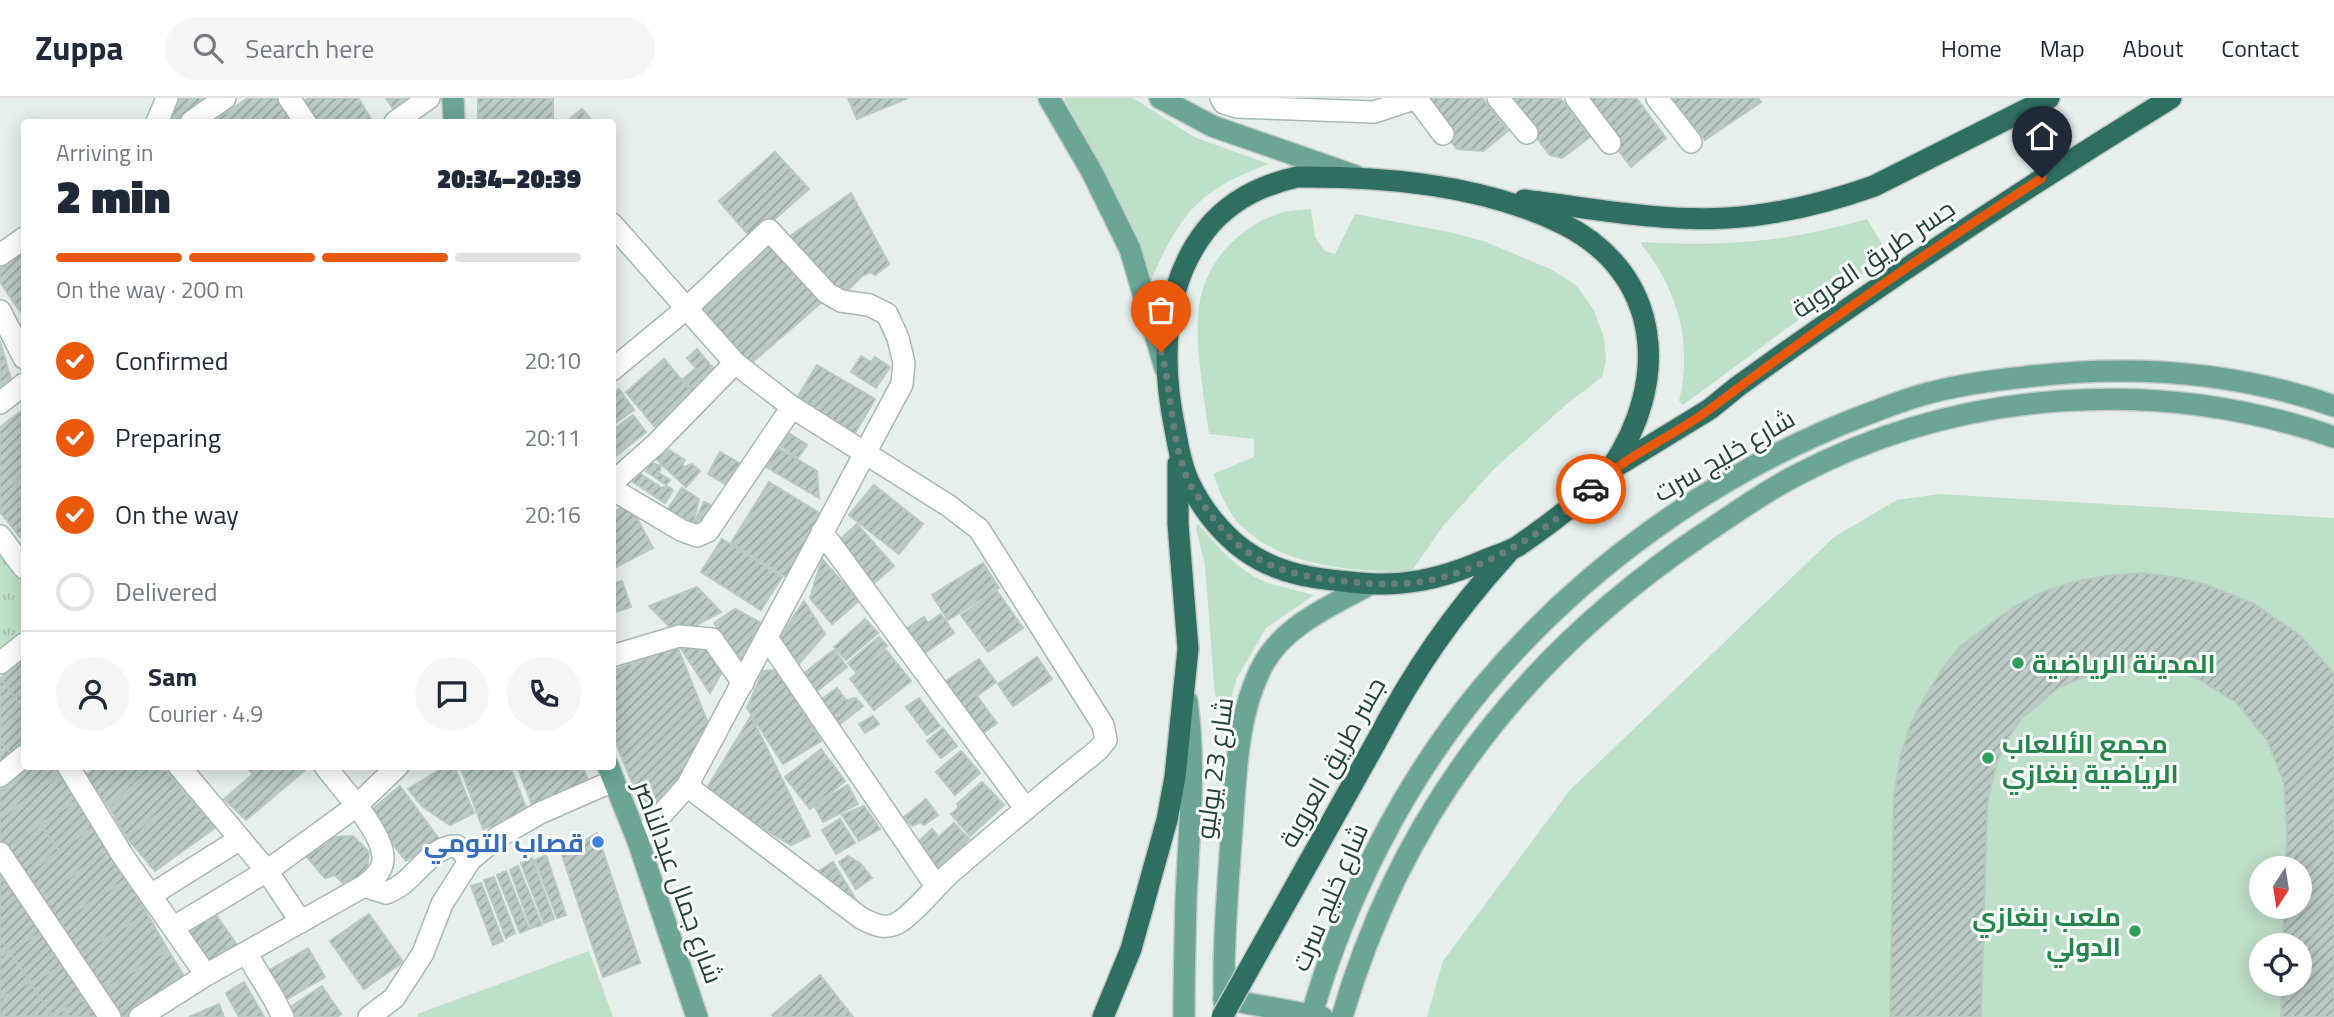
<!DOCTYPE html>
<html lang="en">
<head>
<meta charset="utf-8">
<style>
	body { margin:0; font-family:"Titillium Web",Cairo,sans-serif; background:#f6f6f7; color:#1f2937; height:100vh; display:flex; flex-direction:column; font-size:26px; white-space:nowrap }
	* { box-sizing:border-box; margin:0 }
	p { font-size:23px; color:#747a83 }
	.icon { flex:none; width:38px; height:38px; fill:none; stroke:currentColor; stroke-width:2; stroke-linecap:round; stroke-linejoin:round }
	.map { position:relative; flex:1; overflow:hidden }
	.details { position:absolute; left:21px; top:21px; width:595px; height:651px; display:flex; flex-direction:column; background:#fff; border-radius:7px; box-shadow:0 4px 18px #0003 }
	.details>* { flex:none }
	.needle { width:46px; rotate:192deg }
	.fabs { position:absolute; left:2249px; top:758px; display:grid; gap:14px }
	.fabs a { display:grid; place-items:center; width:63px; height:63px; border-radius:50%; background:#fff; box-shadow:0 4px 18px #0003; font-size:35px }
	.pin { position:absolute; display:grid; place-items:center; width:60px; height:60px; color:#fff; margin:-72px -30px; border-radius:50% 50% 50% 0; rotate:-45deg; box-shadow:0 0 7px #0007 }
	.pin .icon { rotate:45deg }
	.courier { position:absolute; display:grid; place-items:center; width:70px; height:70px; margin:-35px; border:5px solid #ea580c; border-radius:50%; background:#fff; color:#222; box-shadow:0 2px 9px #0007 }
	.headline em { font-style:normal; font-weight:800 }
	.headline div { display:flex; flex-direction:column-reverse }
	.headline { display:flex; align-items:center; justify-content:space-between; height:119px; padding:0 35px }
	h1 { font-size:46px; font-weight:800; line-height:52px }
	.bar { display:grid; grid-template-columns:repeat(4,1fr); gap:10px 7px; align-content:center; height:84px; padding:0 35px }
	.bar i { height:9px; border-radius:5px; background:#e0e1e3 }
	.bar .current { background:#ea580c }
	.bar p { grid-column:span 4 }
	.line { display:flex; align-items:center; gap:18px; padding:0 35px; border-top:2px solid #e0e1e3 }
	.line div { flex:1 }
	.round { display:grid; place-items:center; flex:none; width:74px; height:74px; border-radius:37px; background:#f6f6f7 }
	ol { padding:0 35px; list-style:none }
	li { display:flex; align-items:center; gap:21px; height:77px }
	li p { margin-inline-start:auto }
	li .icon { padding:7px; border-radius:50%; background:#ea580c; color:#fff; stroke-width:4 }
	li:last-child { color:#747a83 }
	li i { width:38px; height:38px; border:4px solid #e0e1e3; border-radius:50% }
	header { display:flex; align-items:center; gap:42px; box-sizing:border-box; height:98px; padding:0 35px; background:#fff; border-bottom:2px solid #e0e1e3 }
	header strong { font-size:33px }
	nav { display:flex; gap:38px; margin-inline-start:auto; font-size:24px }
	.search { width:490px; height:63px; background:#f6f6f7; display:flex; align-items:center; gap:18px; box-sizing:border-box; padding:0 24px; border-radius:38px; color:#747a83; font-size:26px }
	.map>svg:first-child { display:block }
</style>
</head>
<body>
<header>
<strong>Zuppa</strong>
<div class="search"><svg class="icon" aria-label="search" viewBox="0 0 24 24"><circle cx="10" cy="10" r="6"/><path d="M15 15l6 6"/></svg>Search here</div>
<nav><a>Home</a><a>Map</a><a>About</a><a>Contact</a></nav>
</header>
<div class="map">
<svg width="2334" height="919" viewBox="0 0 2334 919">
	<defs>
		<pattern id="park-tufts" width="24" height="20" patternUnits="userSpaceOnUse" patternTransform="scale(1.75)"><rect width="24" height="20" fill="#bfe0c8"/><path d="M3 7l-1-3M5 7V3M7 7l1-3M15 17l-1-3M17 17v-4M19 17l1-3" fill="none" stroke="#a4c1ad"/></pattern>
		<pattern id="building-hatch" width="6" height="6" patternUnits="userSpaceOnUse" patternTransform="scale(1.75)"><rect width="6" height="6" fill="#bbcac4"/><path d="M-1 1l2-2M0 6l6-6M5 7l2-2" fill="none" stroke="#98a6a0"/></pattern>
	</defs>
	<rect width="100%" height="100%" fill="#e6efeb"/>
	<g fill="#bfe0c8" fill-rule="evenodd">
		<path d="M1064 0H1133L1194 39 1269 66C1199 91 1180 116 1151 182L1136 136Z"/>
		<path d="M1311 111 1315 139 1325 153 1335 156 1355 116 1454 135 1486 144 1550 171 1576 187 1594 212 1604 240 1606 262 1602 279 1568 305 1494 371 1443 428 1411 474C1353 473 1285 470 1241 428 1227 414 1220 394 1213 376L1254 359V341L1209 336C1204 298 1194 246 1199 208 1205 163 1241 126 1284 114 1292 112 1302 112 1311 111Z"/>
		<path d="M1867 121 1888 156 1683 307 1679 303C1693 245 1678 192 1641 146L1642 144C1724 149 1787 144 1867 121Z"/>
		<path d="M1940 396 2334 420V919H1427L1443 863 1570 692 1834 439 1897 402ZM2261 770H2300V808H2261ZM2261 847H2300V886H2261Z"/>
		<path d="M1198 426C1218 449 1241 476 1271 486 1285 490 1300 493 1314 497L1266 530 1237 580 1230 603 1221 604 1215 597 1205 468 1196 431Z"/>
		<path d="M589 853 613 919H418L417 916Z"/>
	</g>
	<path fill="url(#park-tufts)" d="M0 431 24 466V544L0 562Z"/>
	<g fill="url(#building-hatch)" stroke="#b8c9c2" stroke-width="2">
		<path d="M173 0H209L174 24 166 13Z"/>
		<path d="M248 0H285L302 24H212Z"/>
		<path d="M309 0H358L373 24H310L299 6Z"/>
		<path d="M386 0H416L397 17Z"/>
		<rect x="478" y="0" width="75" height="24"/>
		<path d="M848 0H908L857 21Z"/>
		<path d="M1431 0H1482L1508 33 1483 53 1457 51 1423 7Z"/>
		<path d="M1506 0H1560L1590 39 1562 60 1550 57Z"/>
		<path d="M1580 0H1636L1666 40 1631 69Z"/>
		<path d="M1671 0H1758L1761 4 1705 42Z"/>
		<path d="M582 11 593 24H566Z"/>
		<path d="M775 54 809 91 752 141 719 103Z"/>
		<path d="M851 95 889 166 875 177 870 174 862 178 846 194 833 195 782 144Z"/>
		<path d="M771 146 822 204 748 268 697 210Z"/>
		<path d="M24 153V219L0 184V170Z"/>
		<path d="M0 243 13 288 0 297Z"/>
		<path d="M697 251 718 276 695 295 683 281 696 270 687 260Z"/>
		<path d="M861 258 871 264 875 259 890 269 876 290 851 274Z"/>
		<path d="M664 261 696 299 660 335 626 294Z"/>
		<path d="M817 267 875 301 855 335 845 337 793 307Z"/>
		<path d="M619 291 634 312 612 327V295Z"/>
		<path d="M24 311V377L0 395V329Z"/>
		<path d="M633 317 646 334 617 357 612 351V333Z"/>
		<path d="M789 335 807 347 798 360 780 348Z"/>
		<path d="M778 350 817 373 819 400 766 369Z"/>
		<path d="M669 352 685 362 682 367 685 369 692 366 700 373 686 389 655 360Z"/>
		<path d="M720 354 748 370 735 392 708 376Z"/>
		<path d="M651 365 661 368 659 375 670 382 666 387 646 373Z"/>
		<path d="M636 373 662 390 667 388 673 392 665 405 630 382Z"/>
		<path d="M24 377V436L20 439 0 414V395Z"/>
		<path d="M769 384 824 418 786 479 731 445Z"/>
		<path d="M874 387 923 426 899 456 849 417Z"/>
		<path d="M682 390 699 401 694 422 702 426 701 433 668 411Z"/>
		<path d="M704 404 715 409 706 426 696 421Z"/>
		<path d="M629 406 653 450 612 471V415Z"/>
		<path d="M857 426 894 468 873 486 836 445Z"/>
		<path d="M722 441 782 479 761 512 701 474Z"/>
		<path d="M822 461 859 503 832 526 810 500Z"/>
		<path d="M983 465 999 490 948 522 932 497Z"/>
		<path d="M2143 475 2179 480 2207 487 2254 506 2301 538 2334 576V919H2281L2282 886H2300V847H2283L2284 808H2300V770H2286L2287 733 2284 685 2267 642 2237 605 2197 580 2151 568 2104 571 2059 589 2022 620 2008 641 1996 666 1987 708 1981 919H1890L1894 699 1900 660 1911 626 1926 597 1944 569 1961 548 2014 509 2043 494 2074 484 2105 478Z"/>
		<path d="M622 483 631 509 612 515V486Z"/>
		<path d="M697 489 721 514 678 537 649 508Z"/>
		<path d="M997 493 1023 530 988 554 961 517Z"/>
		<path d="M804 503 825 536 798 567 780 539Z"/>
		<path d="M735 511 761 525 740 564 714 525Z"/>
		<path d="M941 516 954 535 920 558 903 533 924 519 928 525Z"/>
		<path d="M865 521 878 535 846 562 834 549Z"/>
		<path d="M879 539 887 548 856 574 848 565Z"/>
		<path d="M703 541 723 572 710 595 680 549Z"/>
		<path d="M677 548 710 630 670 703 640 704 612 635V573Z"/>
		<path d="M834 552 847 569 817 593 803 576Z"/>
		<path d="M886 552 911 583 874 612 850 581Z"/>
		<path d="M24 559V609L23 611 1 580Z"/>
		<path d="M1037 559 1052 581 1013 608 998 586Z"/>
		<path d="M979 561 996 584 977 598 997 625 982 636 943 585Z"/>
		<path d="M777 572 821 643 783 666 747 610 763 573Z"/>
		<path d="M1 580 23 611 0 631V581Z"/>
		<path d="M837 590 846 602 856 600 863 608 836 629 817 605Z"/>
		<path d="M919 600 940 628 927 637 906 609Z"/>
		<path d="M23 611 24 652 15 660 0 644V631Z"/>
		<path d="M751 618 810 738 791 747 704 695Z"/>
		<path d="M873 618 879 626 865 635 859 626Z"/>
		<path d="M943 630 957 648 941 660 927 643Z"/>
		<path d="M0 644 15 660 0 673Z"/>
		<path d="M821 651 845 683 810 711 785 679Z"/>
		<path d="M961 653 980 675 955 697 936 674Z"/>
		<path d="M32 668H52L59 677 0 721V692Z"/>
		<path d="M96 668H155L109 709 84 679Z"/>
		<path d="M155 668H163L185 695 127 740 109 709Z"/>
		<path d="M245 668H302L305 672 246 722 224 701 253 676Z"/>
		<path d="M446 668H454L474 715 450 727 423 709 408 691Z"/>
		<path d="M460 668H510L528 715 483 731Z"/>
		<path d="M517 668H583L589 686 532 707Z"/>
		<path d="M59 677 78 702 40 726 6 754 0 744V721Z"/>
		<path d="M982 684 1004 707 970 738 951 716 959 709 957 706Z"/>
		<path d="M848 687 858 706 823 724 814 707Z"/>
		<path d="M400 688 439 741 406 763 368 715Z"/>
		<path d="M185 695 216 729 155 773 127 740Z"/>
		<path d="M926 701 938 717 924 727 920 724 912 728 904 719Z"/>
		<path d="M78 702 94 728 59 753 40 726Z"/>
		<path d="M864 708 880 731 859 743 842 717Z"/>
		<path d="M840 721 855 745 836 756 822 732Z"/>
		<path d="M954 725 969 741 935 773 921 758 928 753 919 743 932 731 939 739Z"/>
		<path d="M40 726 59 753 24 778 6 754Z"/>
		<path d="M94 728 109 752 40 800 24 778Z"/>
		<path d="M597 735 640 865 603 879 562 757Z"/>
		<path d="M353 738 369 754 367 771 361 781 348 791 335 777 325 780 307 759 335 739Z"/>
		<path d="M109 752 127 781 58 825 40 800Z"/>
		<path d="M546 757 566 817 557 820 535 762Z"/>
		<path d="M848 758 861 766 872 780 856 791 839 764Z"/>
		<path d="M532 760 554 821 544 825 521 765Z"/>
		<path d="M833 764 856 802 849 806 811 778Z"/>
		<path d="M518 768 542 827 531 830 510 772Z"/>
		<path d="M506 773 529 831 520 835 497 777Z"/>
		<path d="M0 776 18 800 0 811Z"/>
		<path d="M494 779 515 835 506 840 484 782Z"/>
		<path d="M127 781 147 816 77 857 58 825Z"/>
		<path d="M481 785 503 843 493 847 471 788Z"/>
		<path d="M18 800 44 833 9 853 0 840V811Z"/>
		<path d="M147 816 168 852 105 891 77 857Z"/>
		<path d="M369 816 403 864 364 891 330 843Z"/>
		<path d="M216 817 239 850 210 868 185 835Z"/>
		<path d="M44 833 66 867 30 884 9 853Z"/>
		<path d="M0 840 9 853 0 859Z"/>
		<path d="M308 850 325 879 284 903 266 874Z"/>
		<path d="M168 852 188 885 132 919H123L105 891Z"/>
		<path d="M9 853 30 884 0 901V859Z"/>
		<path d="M66 867 90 899 52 918 30 884Z"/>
		<path d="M820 877 853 919H774L772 917Z"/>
		<path d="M30 884 52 918 0 919V901Z"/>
		<path d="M244 884 264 919H239L226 895Z"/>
		<path d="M322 888 341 916 337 919H290L286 912Z"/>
		<path d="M90 899 104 919 52 918Z"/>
		<path d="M219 906 224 919H189Z"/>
	</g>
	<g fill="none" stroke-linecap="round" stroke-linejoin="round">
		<g stroke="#a8b8b2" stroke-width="24">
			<g id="minor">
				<path d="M289 0 305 24"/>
				<path d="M1221 0 1224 5 1237 9 1374 14 1417 0"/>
				<path d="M1416 0 1443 36"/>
				<path d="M1498 0 1527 35"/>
				<path d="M1576 0 1610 45"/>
				<path d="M1657 0 1691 44"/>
				<path d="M157 24 167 0"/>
				<path d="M191 24 225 0"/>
				<path d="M395 24 429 0"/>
				<path d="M612 126 735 265 792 309 949 408 979 431 1103 627 1106 642 1098 652C1048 692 999 733 950 775 934 790 918 811 901 823 887 833 874 827 861 820L687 688"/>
				<path d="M0 157 24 140"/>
				<path d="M0 213 24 260"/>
				<path d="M612 272 687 210 769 132 827 195 841 203 869 207 887 216 898 240 904 265 902 286 687 688 638 743"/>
				<path d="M0 305 24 286"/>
				<path d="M612 385 656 346 735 265"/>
				<path d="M612 391 681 432 697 438 708 433 792 309"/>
				<path d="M822 434 1025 710"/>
				<path d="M0 438 24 470"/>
				<path d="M767 540 936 788"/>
				<path d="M612 558 679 538 712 541 743 585"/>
				<path d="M0 565 24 546"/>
				<path d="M68 668 123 758 206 877"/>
				<path d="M179 668 267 773 301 824"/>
				<path d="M0 678 24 658"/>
				<path d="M0 755 110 919"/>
				<path d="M364 788 386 795C391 793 397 790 401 787 418 775 435 746 457 748L470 762"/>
				<path d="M151 797 240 741"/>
				<path d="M174 829 267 773 355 709 398 668"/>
				<path d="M246 855 274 901 283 919"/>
				<path d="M140 919 206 877 364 788C373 781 382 774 383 762 385 735 341 690 325 668"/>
				<path d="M369 919 394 900 423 855 442 806 470 762 498 739 540 715 613 683"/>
			</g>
		</g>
		<g stroke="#c2cac8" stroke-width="24">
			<g id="major">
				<path d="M453 0 454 24"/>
				<path d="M1049 0 1092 74 1130 151 1165 270"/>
				<path d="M1160 0 1212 28 1356 78"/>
				<path d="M608 668 638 743 697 919"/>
				<path d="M1224 901 1322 919"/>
				<path d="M1184 919C1184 880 1185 840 1186 801 1189 734 1196 669 1187 603"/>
				<path d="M1225 919C1222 860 1227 801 1231 743 1236 685 1235 617 1264 565 1286 526 1333 507 1370 486"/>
				<path d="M1311 919C1345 801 1403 685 1482 590 1582 470 1713 377 1857 320 1882 311 1907 300 1933 294 1963 286 1995 282 2025 279 2130 266 2234 273 2334 308"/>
				<path d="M1342 919C1401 716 1525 557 1699 439 1731 418 1763 394 1797 377 1961 291 2159 278 2334 339"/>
			</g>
		</g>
		<g stroke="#c2cac8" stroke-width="24">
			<g id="highway">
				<path d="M1297 79C1384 78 1484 87 1563 126 1663 176 1670 284 1611 370 1606 378 1598 384 1591 391 1568 413 1544 430 1518 448 1506 455 1491 459 1478 465 1439 481 1403 489 1360 485 1318 481 1280 478 1244 452 1222 436 1202 411 1190 386 1182 370 1178 349 1175 331 1161 265 1162 188 1206 132 1229 103 1261 87 1297 79Z"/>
				<path d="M1524 102C1591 110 1660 124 1727 120 1778 117 1826 105 1874 88L2049 0"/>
				<path d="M1612 371 1710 311 1737 289C1878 187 2023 91 2171 0"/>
				<path d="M1375 646C1414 572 1451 518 1507 456"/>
				<path d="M1103 919 1131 851 1167 722 1175 679 1188 551 1178 426V366"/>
			</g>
		</g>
		<use href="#minor" stroke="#fff" stroke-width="21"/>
		<use href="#major" stroke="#6aa596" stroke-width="21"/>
		<use href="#highway" stroke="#2f6f62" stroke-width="21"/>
		<g stroke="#c2cac8" stroke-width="24" stroke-linecap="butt">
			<path id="highway-bridge" d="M1222 919 1375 646"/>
		</g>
		<use href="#highway-bridge" stroke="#2f6f62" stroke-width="21"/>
	</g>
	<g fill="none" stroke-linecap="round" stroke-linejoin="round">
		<path stroke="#687f78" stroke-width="7" stroke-dasharray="0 12.6" d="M1161 254C1173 296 1170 343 1189 384 1192 392 1199 399 1203 406 1243 466 1284 478 1352 484 1380 487 1408 487 1436 481 1494 466 1549 432 1591 391"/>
		<path stroke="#ea580c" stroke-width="9" d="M1591 391C1626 357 1671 340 1710 311 1818 230 1928 153 2042 80"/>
	</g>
	<g fill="#2e9e5b" stroke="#f7fbf9" stroke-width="2.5">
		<circle cx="2018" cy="565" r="7"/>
		<circle cx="1988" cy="660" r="7"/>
		<circle cx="2135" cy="833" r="7"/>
	</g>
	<circle fill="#3f7fe0" stroke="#f7fbf9" stroke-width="2.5" cx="598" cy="744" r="7"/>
	<g text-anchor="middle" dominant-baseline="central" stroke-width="6" stroke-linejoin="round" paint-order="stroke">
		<g font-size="26" fill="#24423a" stroke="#f7fbf9">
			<text transform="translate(1873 160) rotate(-34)">جسر طريق العروبة</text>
			<text transform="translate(1724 357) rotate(-30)">شارع خليج سرت</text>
			<text transform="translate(1332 664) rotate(-61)">جسر طريق العروبة</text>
			<text transform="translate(1214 670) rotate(-82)">شارع 23 يوليو</text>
			<text transform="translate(679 784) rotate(70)">شارع جمال عبدالناصر</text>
			<text transform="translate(1329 799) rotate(-67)">شارع خليج سرت</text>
		</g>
		<g font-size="26" font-weight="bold" fill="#27864d" stroke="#f7fbf9" text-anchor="start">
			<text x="2032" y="565">المدينة الرياضية</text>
			<text x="2002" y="645">مجمع الأللعاب<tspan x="2002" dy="30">الرياضية بنغازي</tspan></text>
			<text x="2121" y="818" text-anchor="end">ملعب بنغازي<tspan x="2121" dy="30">الدولي</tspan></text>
		</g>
		<g font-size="26" font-weight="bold" fill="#366cbe" stroke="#f7fbf9" text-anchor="end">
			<text x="584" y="744">قصاب التومي</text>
		</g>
	</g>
</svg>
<div class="fabs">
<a><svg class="needle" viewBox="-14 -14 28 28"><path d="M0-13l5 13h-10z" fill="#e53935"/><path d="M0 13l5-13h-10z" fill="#747a83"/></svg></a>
<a><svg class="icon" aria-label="locate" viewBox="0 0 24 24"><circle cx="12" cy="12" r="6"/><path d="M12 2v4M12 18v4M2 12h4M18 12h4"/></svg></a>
</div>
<div class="pin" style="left:1161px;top:254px;background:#ea580c"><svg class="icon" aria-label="bag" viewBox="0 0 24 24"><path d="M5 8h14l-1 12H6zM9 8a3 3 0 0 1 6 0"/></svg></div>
<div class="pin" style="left:2042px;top:80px;background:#1f2937"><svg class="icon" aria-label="home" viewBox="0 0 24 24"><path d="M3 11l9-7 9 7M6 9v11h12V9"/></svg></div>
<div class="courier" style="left:1591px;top:391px"><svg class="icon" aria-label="car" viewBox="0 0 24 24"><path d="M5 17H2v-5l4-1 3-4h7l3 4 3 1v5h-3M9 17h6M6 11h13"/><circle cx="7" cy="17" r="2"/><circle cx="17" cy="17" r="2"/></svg></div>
<section class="details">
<div class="headline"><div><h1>2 min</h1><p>Arriving in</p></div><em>20:34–20:39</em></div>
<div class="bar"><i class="current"></i><i class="current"></i><i class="current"></i><i></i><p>On the way · 200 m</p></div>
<ol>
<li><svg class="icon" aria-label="check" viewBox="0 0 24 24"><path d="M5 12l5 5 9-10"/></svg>Confirmed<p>20:10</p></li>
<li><svg class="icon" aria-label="check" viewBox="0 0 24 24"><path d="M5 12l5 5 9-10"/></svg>Preparing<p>20:11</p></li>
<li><svg class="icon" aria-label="check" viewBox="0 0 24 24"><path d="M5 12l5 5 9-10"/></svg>On the way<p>20:16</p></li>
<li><i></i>Delivered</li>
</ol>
<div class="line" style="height:126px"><a class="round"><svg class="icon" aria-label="person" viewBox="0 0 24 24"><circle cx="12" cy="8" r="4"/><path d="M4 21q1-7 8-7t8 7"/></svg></a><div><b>Sam</b><p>Courier · 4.9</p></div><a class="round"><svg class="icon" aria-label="chat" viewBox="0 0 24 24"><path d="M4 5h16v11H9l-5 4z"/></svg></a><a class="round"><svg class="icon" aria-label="phone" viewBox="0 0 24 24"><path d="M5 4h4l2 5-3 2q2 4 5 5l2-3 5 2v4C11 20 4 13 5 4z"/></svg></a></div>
</section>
</div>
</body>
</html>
